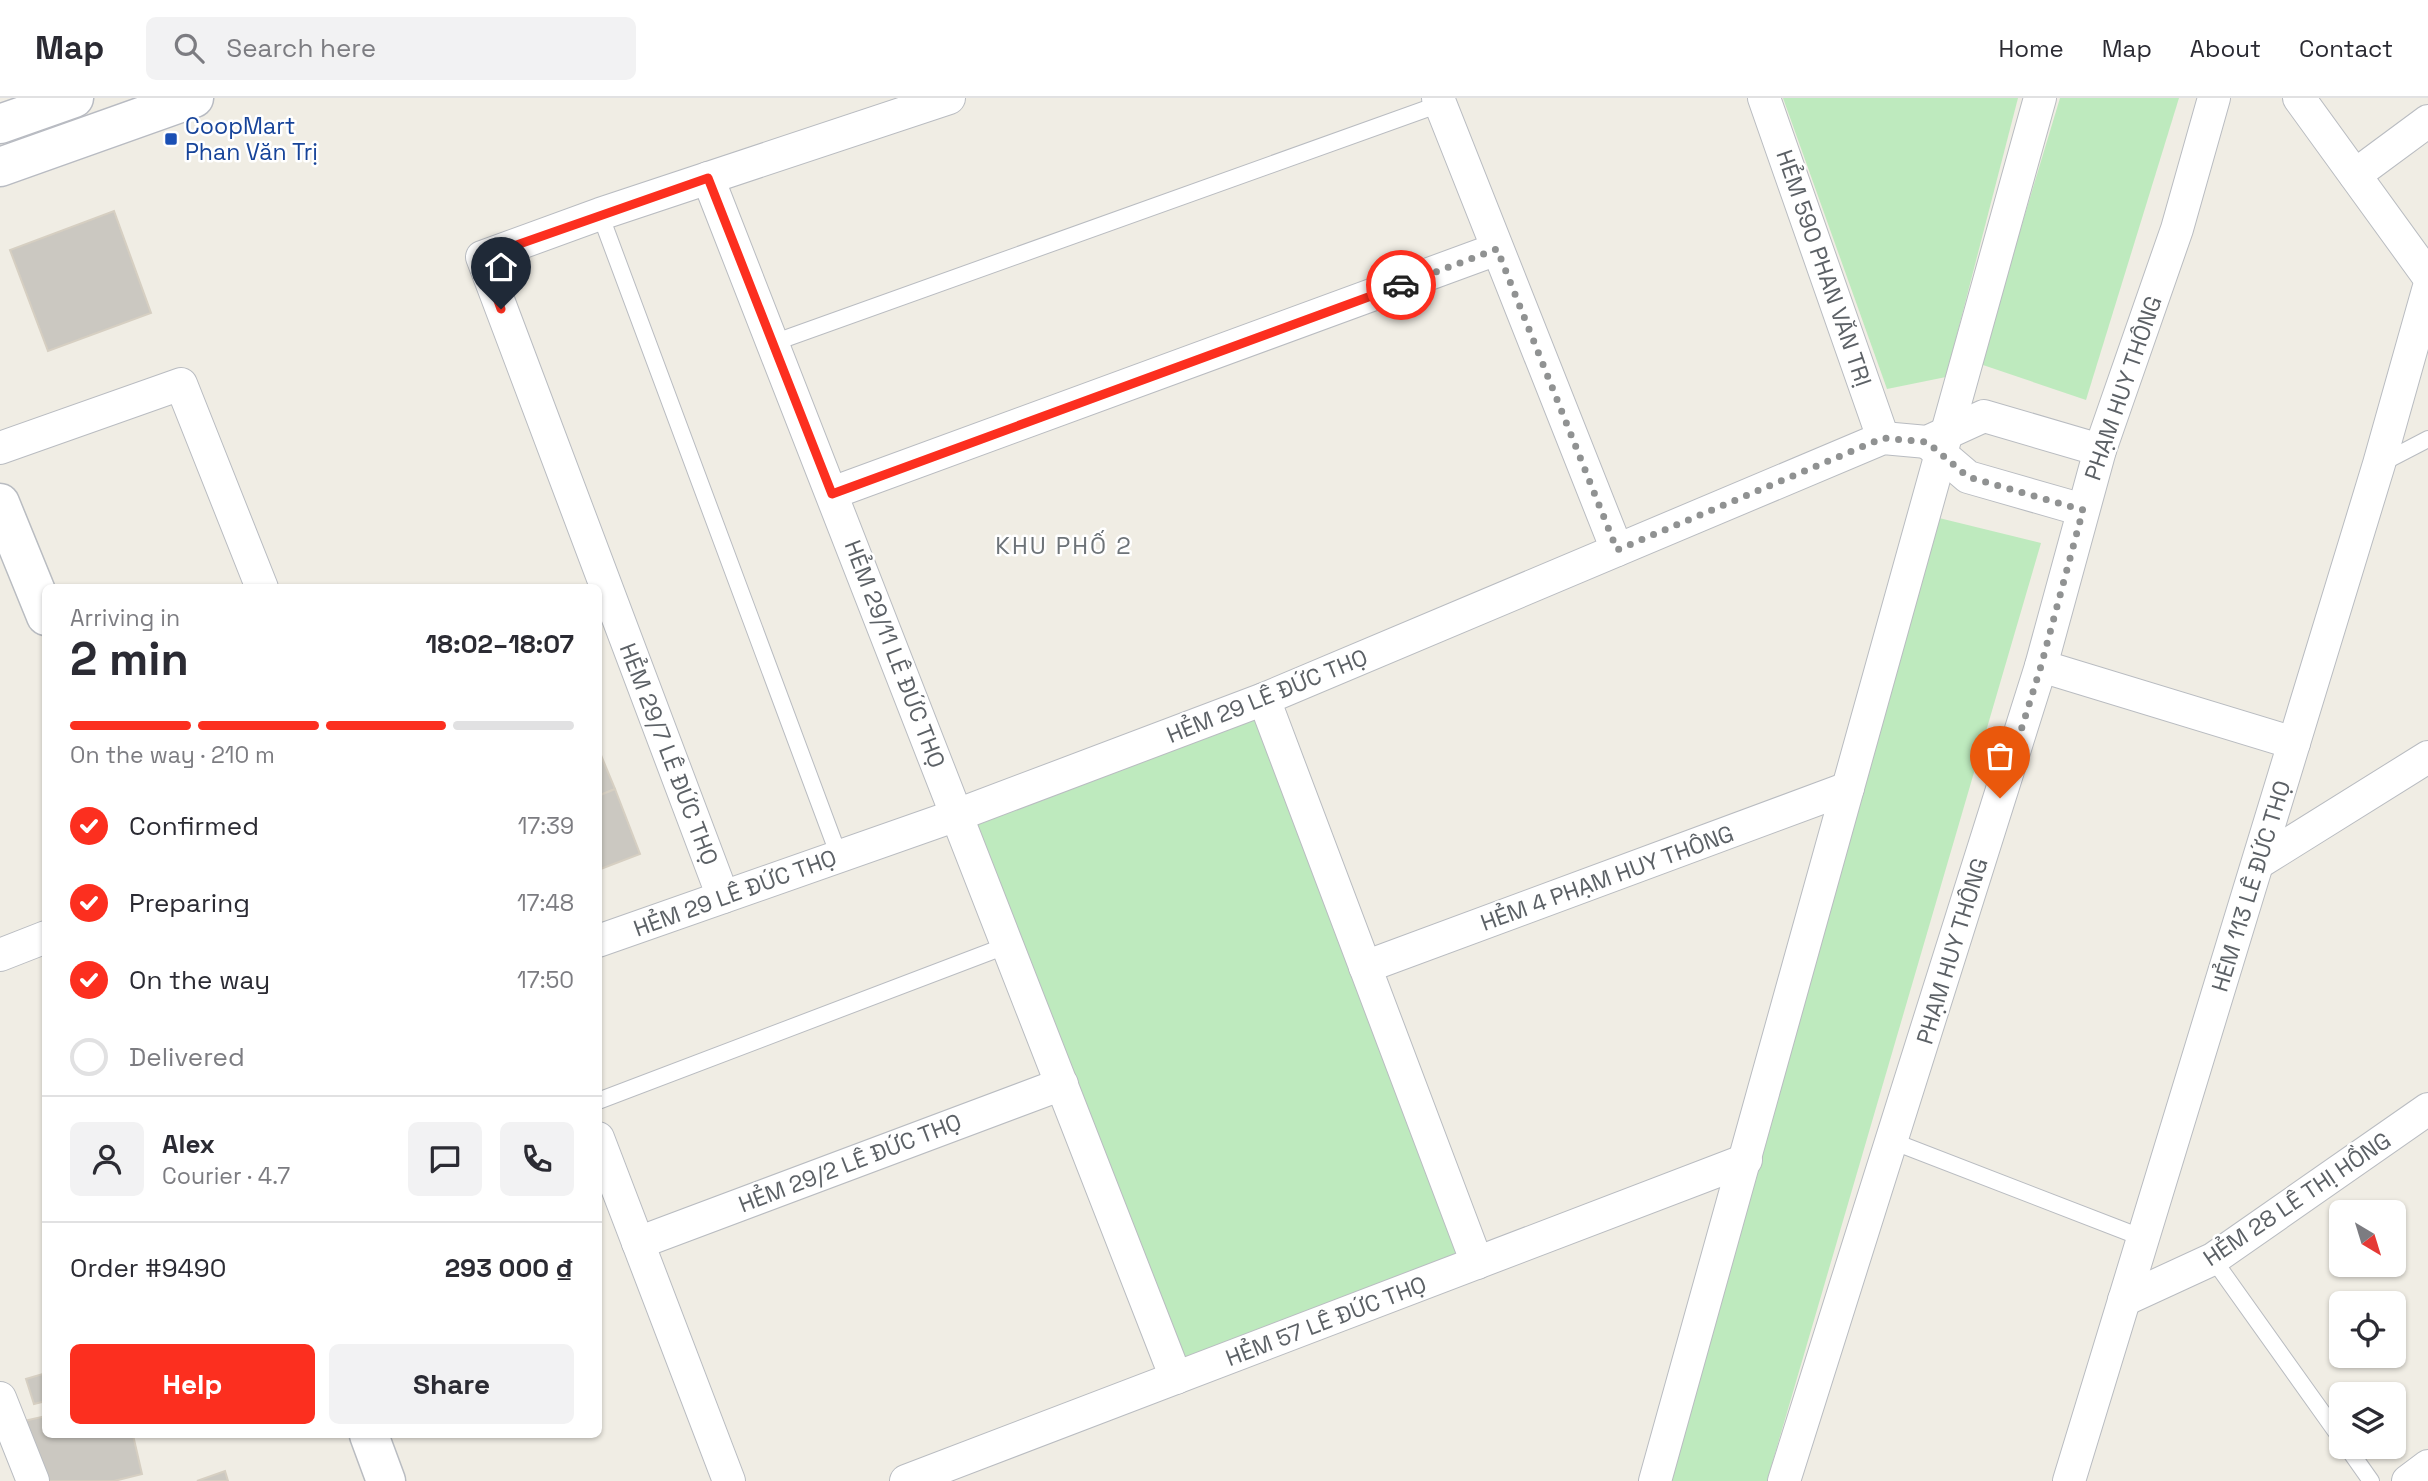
<!DOCTYPE html>
<html lang="en">
<head>
<meta charset="utf-8">
<style>
	body { margin:0; font-family:"Space Grotesk",sans-serif; background:#f2f2f3; color:#2b2b33; height:100vh; display:flex; flex-direction:column; font-size:26px; white-space:nowrap }
	* { box-sizing:border-box; margin:0 }
	p { font-size:23px; color:#7c7c81 }
	.icon { flex:none; width:38px; height:38px; fill:none; stroke:currentColor; stroke-width:2; stroke-linecap:round; stroke-linejoin:round }
	.map { position:relative; flex:1; overflow:hidden }
	.side { position:absolute; left:42px; top:486px; width:560px; height:854px; display:flex; flex-direction:column; background:#fff; border-radius:10px; box-shadow:0 2px 5px #0004 }
	.side>* { flex:none }
	.needle { width:46px; rotate:142deg }
	.buttons { position:absolute; left:2329px; top:1102px; display:grid; gap:14px }
	.buttons a { display:grid; place-items:center; width:77px; height:77px; border-radius:10px; background:#fff; box-shadow:0 2px 5px #0004; font-size:35px }
	.pin { position:absolute; display:grid; place-items:center; width:60px; height:60px; color:#fff; margin:-72px -30px; border-radius:50% 50% 50% 0; rotate:-45deg; box-shadow:0 0 7px #0007 }
	.pin .icon { rotate:45deg }
	.courier { position:absolute; display:grid; place-items:center; width:70px; height:70px; margin:-35px; border:5px solid #fc2f1f; border-radius:50%; background:#fff; color:#222; box-shadow:0 2px 9px #0007 }
	.head em { font-style:normal; font-weight:600 }
	.head div { display:flex; flex-direction:column-reverse }
	.head { display:flex; align-items:center; justify-content:space-between; height:119px; padding:0 28px }
	h1 { font-size:46px; font-weight:600; line-height:52px }
	.bar { display:grid; grid-template-columns:repeat(4,1fr); gap:10px 7px; align-content:center; height:84px; padding:0 28px }
	.bar i { height:9px; border-radius:5px; background:#e1e1e2 }
	.bar .selected { background:#fc2f1f }
	.bar p { grid-column:span 4 }
	.line { display:flex; align-items:center; gap:18px; padding:0 28px; border-top:2px solid #e1e1e2 }
	.line div { flex:1 }
	.round { display:grid; place-items:center; flex:none; width:74px; height:74px; border-radius:10px; background:#f2f2f3 }
	ol { padding:0 28px; list-style:none }
	li { display:flex; align-items:center; gap:21px; height:77px }
	li p { margin-inline-start:auto }
	li .icon { padding:7px; border-radius:50%; background:#fc2f1f; color:#fff; stroke-width:4 }
	li:last-child { color:#7c7c81 }
	li i { width:38px; height:38px; border:4px solid #e1e1e2; border-radius:50% }
	.cta { display:flex; gap:14px; margin-top:auto; padding:14px 28px }
	.cta a { flex:1; height:80px; border-radius:10px; background:#fc2f1f; color:#fff; font-size:28px; font-weight:600; line-height:80px; text-align:center }
	.cta a+a { background:#f2f2f3; color:#2b2b33 }
	header { display:flex; align-items:center; gap:42px; box-sizing:border-box; height:98px; padding:0 35px; background:#fff; border-bottom:2px solid #e1e1e2 }
	header strong { font-size:33px }
	nav { display:flex; gap:38px; margin-inline-start:auto; font-size:24px }
	.search { width:490px; height:63px; background:#f2f2f3; display:flex; align-items:center; gap:18px; box-sizing:border-box; padding:0 24px; border-radius:10px; color:#7c7c81; font-size:26px }
	.map>svg:first-child { display:block }
</style>
</head>
<body>
<header>
<strong>Map</strong>
<div class="search"><svg class="icon" aria-label="search" viewBox="0 0 24 24"><circle cx="10" cy="10" r="6"/><path d="M15 15l6 6"/></svg>Search here</div>
<nav><a>Home</a><a>Map</a><a>About</a><a>Contact</a></nav>
</header>
<div class="map">
<svg width="2428" height="1383" viewBox="0 0 2428 1383">
	<rect width="100%" height="100%" fill="#f0ede4"/>
	<g fill="#beeabe">
		<path d="M1783 0H2018L1946 279 1887 291Z"/>
		<path d="M2060 0H2179L2086 302 1980 266Z"/>
		<path d="M1935 419 2041 445 1767 1383H1670Z"/>
		<path d="M1264 601 1477 1165 1176 1280 957 717Z"/>
	</g>
	<g fill="#cbc8c1" stroke="#d6cfc2" stroke-width="2">
		<path d="M114 113 151 215 48 253 10 152Z"/>
		<path d="M598 650 615 691 598 698Z"/>
		<path d="M615 691 640 756 598 772V698Z"/>
		<path d="M46 1275V1303L34 1306 26 1281Z"/>
		<path d="M46 1318V1337H133L142 1376 114 1383H38L24 1323Z"/>
		<path d="M225 1373 228 1383H197Z"/>
	</g>
	<g fill="none" stroke-linecap="round" stroke-linejoin="round">
		<g stroke="#b9bcc1" stroke-width="18">
			<g id="service">
				<path d="M600 116 839 758"/>
				<path d="M773 245 1440 6"/>
				<path d="M2380 366 2428 341"/>
				<path d="M598 1003 1008 847"/>
				<path d="M1892 1043 2143 1140"/>
				<path d="M2213 1161 2342 1342"/>
				<path d="M2347 1349 2371 1383"/>
			</g>
		</g>
		<g stroke="#b9bcc1" stroke-width="34">
			<g id="minor">
				<path d="M1438 0 1617 452"/>
				<path d="M1764 0 1883 340"/>
				<path d="M2299 0 2428 178"/>
				<path d="M2355 77 2428 23"/>
				<path d="M708 80 1176 1280"/>
				<path d="M1927 344 1968 379 2083 412"/>
				<path d="M0 350 181 286 262 490"/>
				<path d="M832 395 1497 151"/>
				<path d="M2041 568 2294 645"/>
				<path d="M1264 601 1477 1165"/>
				<path d="M2258 765 2428 659"/>
				<path d="M723 799 482 159 600 116 949 0"/>
				<path d="M598 843 957 717 1264 601 1883 340 1927 344 1984 318 2100 352"/>
				<path d="M0 857 46 839"/>
				<path d="M1365 869 1848 690"/>
				<path d="M598 1040 729 1383"/>
				<path d="M638 1145 1062 986"/>
				<path d="M2124 1202 2213 1161 2428 1011"/>
				<path d="M0 1300 33 1383"/>
				<path d="M906 1383 1746 1062"/>
				<path d="M1655 1383 2040 0"/>
				<path d="M1784 1383 2041 568 2100 352 2177 131 2214 0"/>
				<path d="M2069 1383 2379 366 2428 192"/>
				<path d="M2408 1383 2428 1368"/>
			</g>
		</g>
		<g stroke="#b9bcc1" stroke-width="41">
			<g id="tertiary">
				<path d="M0 405 46 518"/>
				<path d="M369 1337 386 1383"/>
			</g>
		</g>
		<g stroke="#b8bbc2" stroke-width="41">
			<g id="secondary">
				<path d="M0 26 74 0"/>
				<path d="M0 69 194 0"/>
			</g>
		</g>
		<use href="#service" stroke="#fff" stroke-width="16"/>
		<use href="#minor" stroke="#fff" stroke-width="32"/>
		<use href="#tertiary" stroke="#fff" stroke-width="38"/>
		<use href="#secondary" stroke="#fff" stroke-width="38"/>
	</g>
	<g fill="none" stroke-linecap="round" stroke-linejoin="round">
		<path stroke="#909292" stroke-width="7" stroke-dasharray="0 12.6" d="M1401 187 1497 151 1617 452 1883 340 1927 344 1968 379 2083 412 2041 568 2000 700"/>
		<path stroke="#fc2f1f" stroke-width="9" d="M501 211 482 159 708 80 832 396 1401 187"/>
	</g>
	<rect fill="#1a4fb4" stroke="#fff" stroke-width="2.5" x="164" y="34" width="14" height="14" rx="3.5"/>
	<g text-anchor="middle" dominant-baseline="central" stroke-width="5" stroke-linejoin="round" paint-order="stroke">
		<g font-size="23" fill="#164399" stroke="#fff" text-anchor="start">
			<text x="185" y="28">CoopMart<tspan x="185" dy="26">Phan Văn Trị</tspan></text>
		</g>
		<g font-size="23" fill="#5c6166" stroke="#fff">
			<text transform="translate(1824 170) rotate(71)">HẺM 590 PHAN VĂN TRỊ</text>
			<text transform="translate(2123 290) rotate(-71)">PHẠM HUY THÔNG</text>
			<text transform="translate(895 556) rotate(69)">HẺM 29/11 LÊ ĐỨC THỌ</text>
			<text transform="translate(1267 598) rotate(-22)">HẺM 29 LÊ ĐỨC THỌ</text>
			<text transform="translate(669 656) rotate(69)">HẺM 29/7 LÊ ĐỨC THỌ</text>
			<text transform="translate(1607 780) rotate(-20)">HẺM 4 PHẠM HUY THÔNG</text>
			<text transform="translate(2251 788) rotate(-73)">HẺM 113 LÊ ĐỨC THỌ</text>
			<text transform="translate(735 795) rotate(-20)">HẺM 29 LÊ ĐỨC THỌ</text>
			<text transform="translate(1952 853) rotate(-73)">PHẠM HUY THÔNG</text>
			<text transform="translate(850 1065) rotate(-21)">HẺM 29/2 LÊ ĐỨC THỌ</text>
			<text transform="translate(2297 1101) rotate(-34)">HẺM 28 LÊ THỊ HỒNG</text>
			<text transform="translate(1326 1223) rotate(-21)">HẺM 57 LÊ ĐỨC THỌ</text>
		</g>
		<g font-size="24" letter-spacing="2" fill="#6d7378" stroke="#fff">
			<text x="1064" y="447">KHU PHỐ 2</text>
		</g>
	</g>
</svg>
<div class="buttons">
<a><svg class="needle" viewBox="-14 -14 28 28"><path d="M0-13l5 13h-10z" fill="#e53935"/><path d="M0 13l5-13h-10z" fill="#7c7c81"/></svg></a>
<a><svg class="icon" aria-label="locate" viewBox="0 0 24 24"><circle cx="12" cy="12" r="6"/><path d="M12 2v4M12 18v4M2 12h4M18 12h4"/></svg></a>
<a><svg class="icon" aria-label="layers" viewBox="0 0 24 24"><path d="M12 4l9 5-9 5-9-5zM3 14l9 5 9-5"/></svg></a>
</div>
<div class="pin" style="left:2000px;top:700px;background:#ea580c"><svg class="icon" aria-label="bag" viewBox="0 0 24 24"><path d="M5 8h14l-1 12H6zM9 8a3 3 0 0 1 6 0"/></svg></div>
<div class="pin" style="left:501px;top:211px;background:#1f2937"><svg class="icon" aria-label="home" viewBox="0 0 24 24"><path d="M3 11l9-7 9 7M6 9v11h12V9"/></svg></div>
<div class="courier" style="left:1401px;top:187px"><svg class="icon" aria-label="car" viewBox="0 0 24 24"><path d="M5 17H2v-5l4-1 3-4h7l3 4 3 1v5h-3M9 17h6M6 11h13"/><circle cx="7" cy="17" r="2"/><circle cx="17" cy="17" r="2"/></svg></div>
<section class="side">
<div class="head"><div><h1>2 min</h1><p>Arriving in</p></div><em>18:02–18:07</em></div>
<div class="bar"><i class="selected"></i><i class="selected"></i><i class="selected"></i><i></i><p>On the way · 210 m</p></div>
<ol>
<li><svg class="icon" aria-label="check" viewBox="0 0 24 24"><path d="M5 12l5 5 9-10"/></svg>Confirmed<p>17:39</p></li>
<li><svg class="icon" aria-label="check" viewBox="0 0 24 24"><path d="M5 12l5 5 9-10"/></svg>Preparing<p>17:48</p></li>
<li><svg class="icon" aria-label="check" viewBox="0 0 24 24"><path d="M5 12l5 5 9-10"/></svg>On the way<p>17:50</p></li>
<li><i></i>Delivered</li>
</ol>
<div class="line" style="height:126px"><a class="round"><svg class="icon" aria-label="person" viewBox="0 0 24 24"><circle cx="12" cy="8" r="4"/><path d="M4 21q1-7 8-7t8 7"/></svg></a><div><b>Alex</b><p>Courier · 4.7</p></div><a class="round"><svg class="icon" aria-label="chat" viewBox="0 0 24 24"><path d="M4 5h16v11H9l-5 4z"/></svg></a><a class="round"><svg class="icon" aria-label="phone" viewBox="0 0 24 24"><path d="M5 4h4l2 5-3 2q2 4 5 5l2-3 5 2v4C11 20 4 13 5 4z"/></svg></a></div>
<div class="line" style="height:91px"><div>Order #9490</div><b>293 000 ₫</b></div>
<div class="cta"><a>Help</a><a>Share</a></div>
</section>
</div>
</body>
</html>
